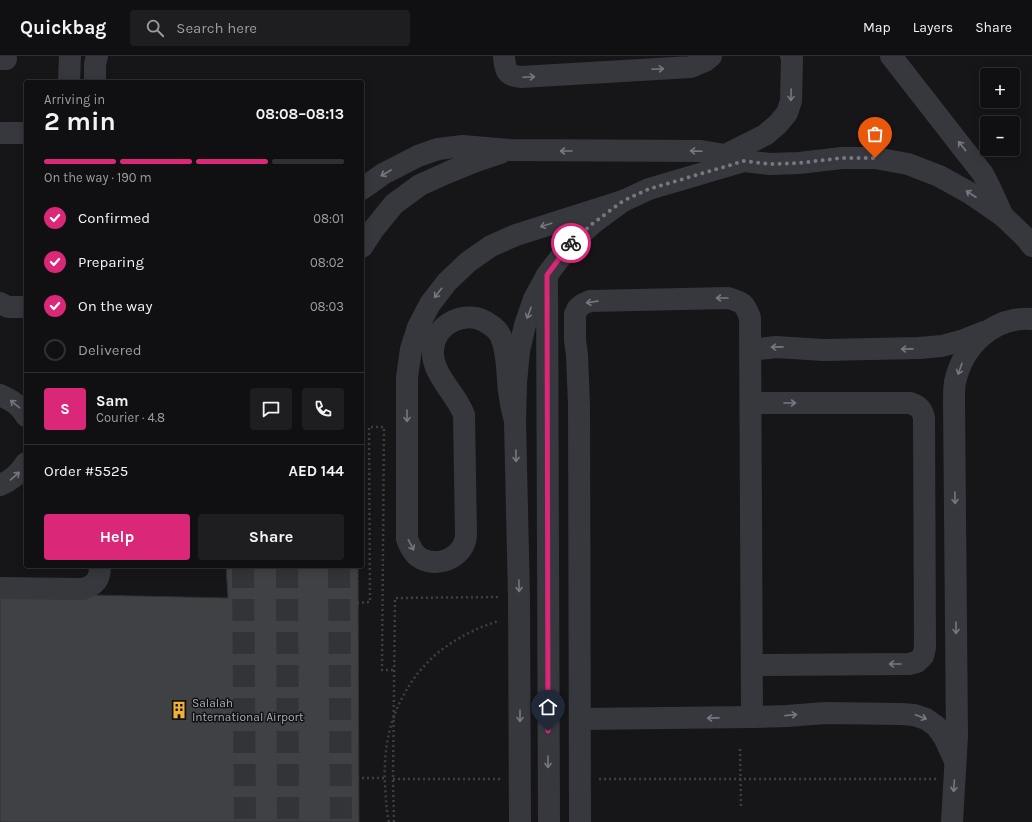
<!DOCTYPE html>
<html lang="en">
<head>
<meta charset="utf-8">
<style>
	body { margin:0; font-family:Karla,sans-serif; background:#1e1e20; color:#f1f3f6; height:100vh; display:flex; flex-direction:column; font-size:15px; white-space:nowrap }
	* { box-sizing:border-box; margin:0 }
	p { font-size:13px; color:#9c9d9f }
	.icon { flex:none; width:22px; height:22px; fill:none; stroke:currentColor; stroke-width:2; stroke-linecap:round; stroke-linejoin:round }
	.map { position:relative; flex:1; overflow:hidden }
	.details { position:absolute; left:24px; top:24px; width:340px; height:488px; display:flex; flex-direction:column; background:#101012; border-radius:4px; box-shadow:0 2px 10px #0003,0 0 0 1px #303032 }
	.details>* { flex:none }
	.buttons { position:absolute; left:980px; top:12px; display:grid; gap:8px }
	.buttons a { display:grid; place-items:center; width:40px; height:40px; border-radius:4px; background:#101012; box-shadow:0 2px 10px #0003,0 0 0 1px #303032; font-size:20px }
	.pin { position:absolute; display:grid; place-items:center; width:34px; height:34px; color:#fff; margin:-41px -17px; border-radius:50% 50% 50% 0; rotate:-45deg; box-shadow:0 0 4px #0007 }
	.pin .icon { rotate:45deg }
	.courier { position:absolute; display:grid; place-items:center; width:40px; height:40px; margin:-20px; border:3px solid #db2777; border-radius:50%; background:#fff; color:#222; box-shadow:0 1px 5px #0007 }
	.summary em { font-style:normal; font-weight:700 }
	.summary div { display:flex; flex-direction:column-reverse }
	.summary { display:flex; align-items:center; justify-content:space-between; height:68px; padding:0 20px }
	h1 { font-size:26px; font-weight:700; line-height:30px }
	.bar { display:grid; grid-template-columns:repeat(4,1fr); gap:6px 4px; align-content:center; height:48px; padding:0 20px }
	.bar i { height:5px; border-radius:3px; background:#303032 }
	.bar .active { background:#db2777 }
	.bar p { grid-column:span 4 }
	.line { display:flex; align-items:center; gap:10px; padding:0 20px; border-top:1px solid #303032 }
	.line div { flex:1 }
	.round { display:grid; place-items:center; flex:none; width:42px; height:42px; border-radius:4px; background:#1e1e20 }
	ol { padding:0 20px; list-style:none }
	li { display:flex; align-items:center; gap:12px; height:44px }
	li p { margin-inline-start:auto }
	li .icon { padding:4px; border-radius:50%; background:#db2777; color:#fff; stroke-width:4 }
	li:last-child { color:#9c9d9f }
	li i { width:22px; height:22px; border:2px solid #303032; border-radius:50% }
	.action { display:flex; gap:8px; margin-top:auto; padding:8px 20px }
	.action a { flex:1; height:46px; border-radius:4px; background:#db2777; color:#fff; font-size:16px; font-weight:700; line-height:46px; text-align:center }
	.action a+a { background:#1e1e20; color:#f1f3f6 }
	header { display:flex; align-items:center; gap:24px; box-sizing:border-box; height:56px; padding:0 20px; background:#101012; border-bottom:1px solid #303032 }
	header strong { font-size:19px }
	nav { display:flex; gap:22px; margin-inline-start:auto; font-size:14px }
	.search { width:280px; height:36px; background:#1e1e20; display:flex; align-items:center; gap:10px; box-sizing:border-box; padding:0 14px; border-radius:4px; color:#9c9d9f; font-size:15px }
	.map>svg:first-child { display:block }
</style>
</head>
<body>
<header>
<strong>Quickbag</strong>
<div class="search"><svg class="icon" aria-label="search" viewBox="0 0 24 24"><circle cx="10" cy="10" r="6"/><path d="M15 15l6 6"/></svg>Search here</div>
<nav><a>Map</a><a>Layers</a><a>Share</a></nav>
</header>
<div class="map">
<svg width="1032" height="766" viewBox="0 0 1032 766">
	<rect width="100%" height="100%" fill="#161618"/>
	<path fill="#404145" stroke="#303034" d="M226 510H358L359 766H0V537L228 542Z"/>
	<g fill="none" stroke-linecap="round" stroke-linejoin="round">
		<g stroke="#333438" stroke-width="22" stroke-dasharray="22 11" stroke-linecap="butt">
			<path d="M243 510 245 766"/>
			<path d="M287 510 288 766"/>
			<path d="M339 510 341 766"/>
		</g>
		<g stroke="#3d3f44" stroke-width="2.5" stroke-dasharray="2 3" stroke-linecap="butt">
			<path d="M357 547 370 546 369 371H384L382 614H394"/>
			<path d="M434 600C453 584 475 572 499 565"/>
			<path d="M740 693 741 751"/>
			<path d="M357 722H385"/>
			<path d="M393 723H500"/>
			<path d="M599 723H936"/>
			<path d="M357 766V510"/>
			<path d="M394 766 393 723 395 542 499 541"/>
		</g>
		<g stroke="#37383d" stroke-width="22">
			<path d="M504 0C505 14 506 20 521 21L691 11 705 5 711 0"/>
			<path d="M891 0 983 118 991 134 1003 160"/>
			<path d="M0 3H6"/>
			<path d="M69 26 70 0"/>
			<path d="M95 26V8L97 0"/>
			<path d="M0 77H26"/>
			<path d="M725 99 765 79 778 68 787 57 791 45 792 2 791 0"/>
			<path d="M362 133 383 118 418 100 438 93 463 90 509 94 701 95 725 99 744 105 770 108 799 107 842 102H875L908 108 939 120 968 136 1003 160 1026 182 1032 190"/>
			<path d="M362 191 373 174 394 148 420 129 449 116 476 105 500 97"/>
			<path d="M547 225 549 766"/>
			<path d="M0 247 8 251H26"/>
			<path d="M751 294 776 291 824 294 919 292 942 290 964 284 984 276"/>
			<path d="M0 339C11 344 20 349 26 360"/>
			<path d="M751 347H910C919 350 922 353 924 362L925 592 923 600 917 606 909 608 752 609"/>
			<path d="M515 365C512 355 510 345 509 335 507 319 508 297 501 281 499 276 494 271 489 268 467 252 435 267 433 294 431 318 457 338 464 359L466 479C466 482 465 485 464 488 456 506 431 512 416 499 412 494 409 489 407 483V321L411 293 418 271 430 248 447 226 468 206 491 190 516 179 623 145"/>
			<path d="M0 429C12 424 19 418 26 407"/>
			<path d="M0 532 83 533C96 529 100 523 100 510"/>
			<path d="M580 663 752 661 787 660 825 657 901 658 914 659 926 663 936 670 944 681 955 705"/>
			<path d="M520 766 519 542 515 365 516 327 519 295 525 269 534 243 547 219 572 186 592 168 623 145 649 133 744 105"/>
			<path d="M580 766 579 349 577 299 575 284V258L578 252 583 248 590 245 728 242C742 246 745 247 750 262L752 661"/>
			<path d="M952 766 957 680 954 345C954 339 954 332 955 326 963 290 993 260 1032 263"/>
		</g>
		<path stroke="#3d3f44" stroke-width="2.5" stroke-dasharray="2 3" stroke-linecap="butt" d="M389 766C386 754 386 742 385 729 383 689 391 654 415 621 420 614 427 607 434 600"/>
	</g>
	<defs><path id="oneway-shaft" d="M-6 0H5M1.5-3L5.5 0L1.5 3" fill="none" stroke-width="1.6" stroke-linecap="round" stroke-linejoin="round"/></defs>
	<g stroke="#757881">
		<use href="#oneway-shaft" transform="translate(658 13) rotate(-3)"/>
		<use href="#oneway-shaft" transform="translate(529 21) rotate(-3)"/>
		<use href="#oneway-shaft" transform="translate(791 39) rotate(92)"/>
		<use href="#oneway-shaft" transform="translate(962 90) rotate(-128)"/>
		<use href="#oneway-shaft" transform="translate(566 95) rotate(-180)"/>
		<use href="#oneway-shaft" transform="translate(696 95) rotate(-178)"/>
		<use href="#oneway-shaft" transform="translate(386 117) rotate(150)"/>
		<use href="#oneway-shaft" transform="translate(971 138) rotate(-147)"/>
		<use href="#oneway-shaft" transform="translate(546 169) rotate(162)"/>
		<use href="#oneway-shaft" transform="translate(438 237) rotate(128)"/>
		<use href="#oneway-shaft" transform="translate(722 242) rotate(180)"/>
		<use href="#oneway-shaft" transform="translate(592 246) rotate(172)"/>
		<use href="#oneway-shaft" transform="translate(529 257) rotate(110)"/>
		<use href="#oneway-shaft" transform="translate(777 291) rotate(179)"/>
		<use href="#oneway-shaft" transform="translate(907 293) rotate(179)"/>
		<use href="#oneway-shaft" transform="translate(960 313) rotate(109)"/>
		<use href="#oneway-shaft" transform="translate(790 347)"/>
		<use href="#oneway-shaft" transform="translate(15 348) rotate(-140)"/>
		<use href="#oneway-shaft" transform="translate(407 360) rotate(90)"/>
		<use href="#oneway-shaft" transform="translate(516 400) rotate(89)"/>
		<use href="#oneway-shaft" transform="translate(15 420) rotate(-41)"/>
		<use href="#oneway-shaft" transform="translate(955 442) rotate(89)"/>
		<use href="#oneway-shaft" transform="translate(411 489) rotate(63)"/>
		<use href="#oneway-shaft" transform="translate(519 530) rotate(89)"/>
		<use href="#oneway-shaft" transform="translate(956 572) rotate(89)"/>
		<use href="#oneway-shaft" transform="translate(895 608) rotate(180)"/>
		<use href="#oneway-shaft" transform="translate(791 659) rotate(-6)"/>
		<use href="#oneway-shaft" transform="translate(520 660) rotate(90)"/>
		<use href="#oneway-shaft" transform="translate(921 661) rotate(21)"/>
		<use href="#oneway-shaft" transform="translate(713 662) rotate(179)"/>
		<use href="#oneway-shaft" transform="translate(548 706) rotate(90)"/>
		<use href="#oneway-shaft" transform="translate(954 730) rotate(94)"/>
	</g>
	<g fill="none" stroke-linecap="round" stroke-linejoin="round">
		<path stroke="#757880" stroke-width="4" stroke-dasharray="0 7.2" d="M571 187 592 168 623 145 649 133 744 105 770 108 799 107 842 102H875"/>
		<path stroke="#db2777" stroke-width="5" d="M548 675 547 219 571 187"/>
	</g>
	<defs>
		<g id="building-bare" transform="scale(1.38)"><path d="M-4-6H4V6H1V3H-1V6H-4ZM-2.5-4.3h1.7v1.8h-1.7ZM.8-4.3h1.7v1.8H.8ZM-2.5-1h1.7V.8h-1.7ZM.8-1h1.7V.8H.8Z" fill="#f2b134" stroke="#111113" stroke-width="2.5" paint-order="stroke"/></g>
	</defs>
	<g fill-rule="evenodd">
		<use href="#building-bare" x="179" y="654"/>
	</g>
	<g text-anchor="middle" dominant-baseline="central" stroke-width="3" stroke-linejoin="round" paint-order="stroke">
		<g font-size="12" fill="#a8adb8" stroke="#111113" text-anchor="start">
			<text x="192" y="647">Salalah<tspan x="192" dy="14">International Airport</tspan></text>
		</g>
	</g>
</svg>
<div class="buttons">
<a>+</a>
<a>−</a>
</div>
<div class="pin" style="left:875px;top:102px;background:#ea580c"><svg class="icon" aria-label="bag" viewBox="0 0 24 24"><path d="M5 8h14l-1 12H6zM9 8a3 3 0 0 1 6 0"/></svg></div>
<div class="pin" style="left:548px;top:675px;background:#1f2937"><svg class="icon" aria-label="home" viewBox="0 0 24 24"><path d="M3 11l9-7 9 7M6 9v11h12V9"/></svg></div>
<div class="courier" style="left:571px;top:187px"><svg class="icon" aria-label="bike" viewBox="0 0 24 24"><circle cx="6" cy="16" r="4"/><circle cx="18" cy="16" r="4"/><path d="M6 16l4-8h5l3 8M10 8l3 8H6M13 5h3"/></svg></div>
<section class="details">
<div class="summary"><div><h1>2 min</h1><p>Arriving in</p></div><em>08:08–08:13</em></div>
<div class="bar"><i class="active"></i><i class="active"></i><i class="active"></i><i></i><p>On the way · 190 m</p></div>
<ol>
<li><svg class="icon" aria-label="check" viewBox="0 0 24 24"><path d="M5 12l5 5 9-10"/></svg>Confirmed<p>08:01</p></li>
<li><svg class="icon" aria-label="check" viewBox="0 0 24 24"><path d="M5 12l5 5 9-10"/></svg>Preparing<p>08:02</p></li>
<li><svg class="icon" aria-label="check" viewBox="0 0 24 24"><path d="M5 12l5 5 9-10"/></svg>On the way<p>08:03</p></li>
<li><i></i>Delivered</li>
</ol>
<div class="line" style="height:72px"><b class="round" style="background:#db2777;color:#fff">S</b><div><b>Sam</b><p>Courier · 4.8</p></div><a class="round"><svg class="icon" aria-label="chat" viewBox="0 0 24 24"><path d="M4 5h16v11H9l-5 4z"/></svg></a><a class="round"><svg class="icon" aria-label="phone" viewBox="0 0 24 24"><path d="M5 4h4l2 5-3 2q2 4 5 5l2-3 5 2v4C11 20 4 13 5 4z"/></svg></a></div>
<div class="line" style="height:52px"><div>Order #5525</div><b>AED 144</b></div>
<div class="action"><a>Help</a><a>Share</a></div>
</section>
</div>
</body>
</html>
